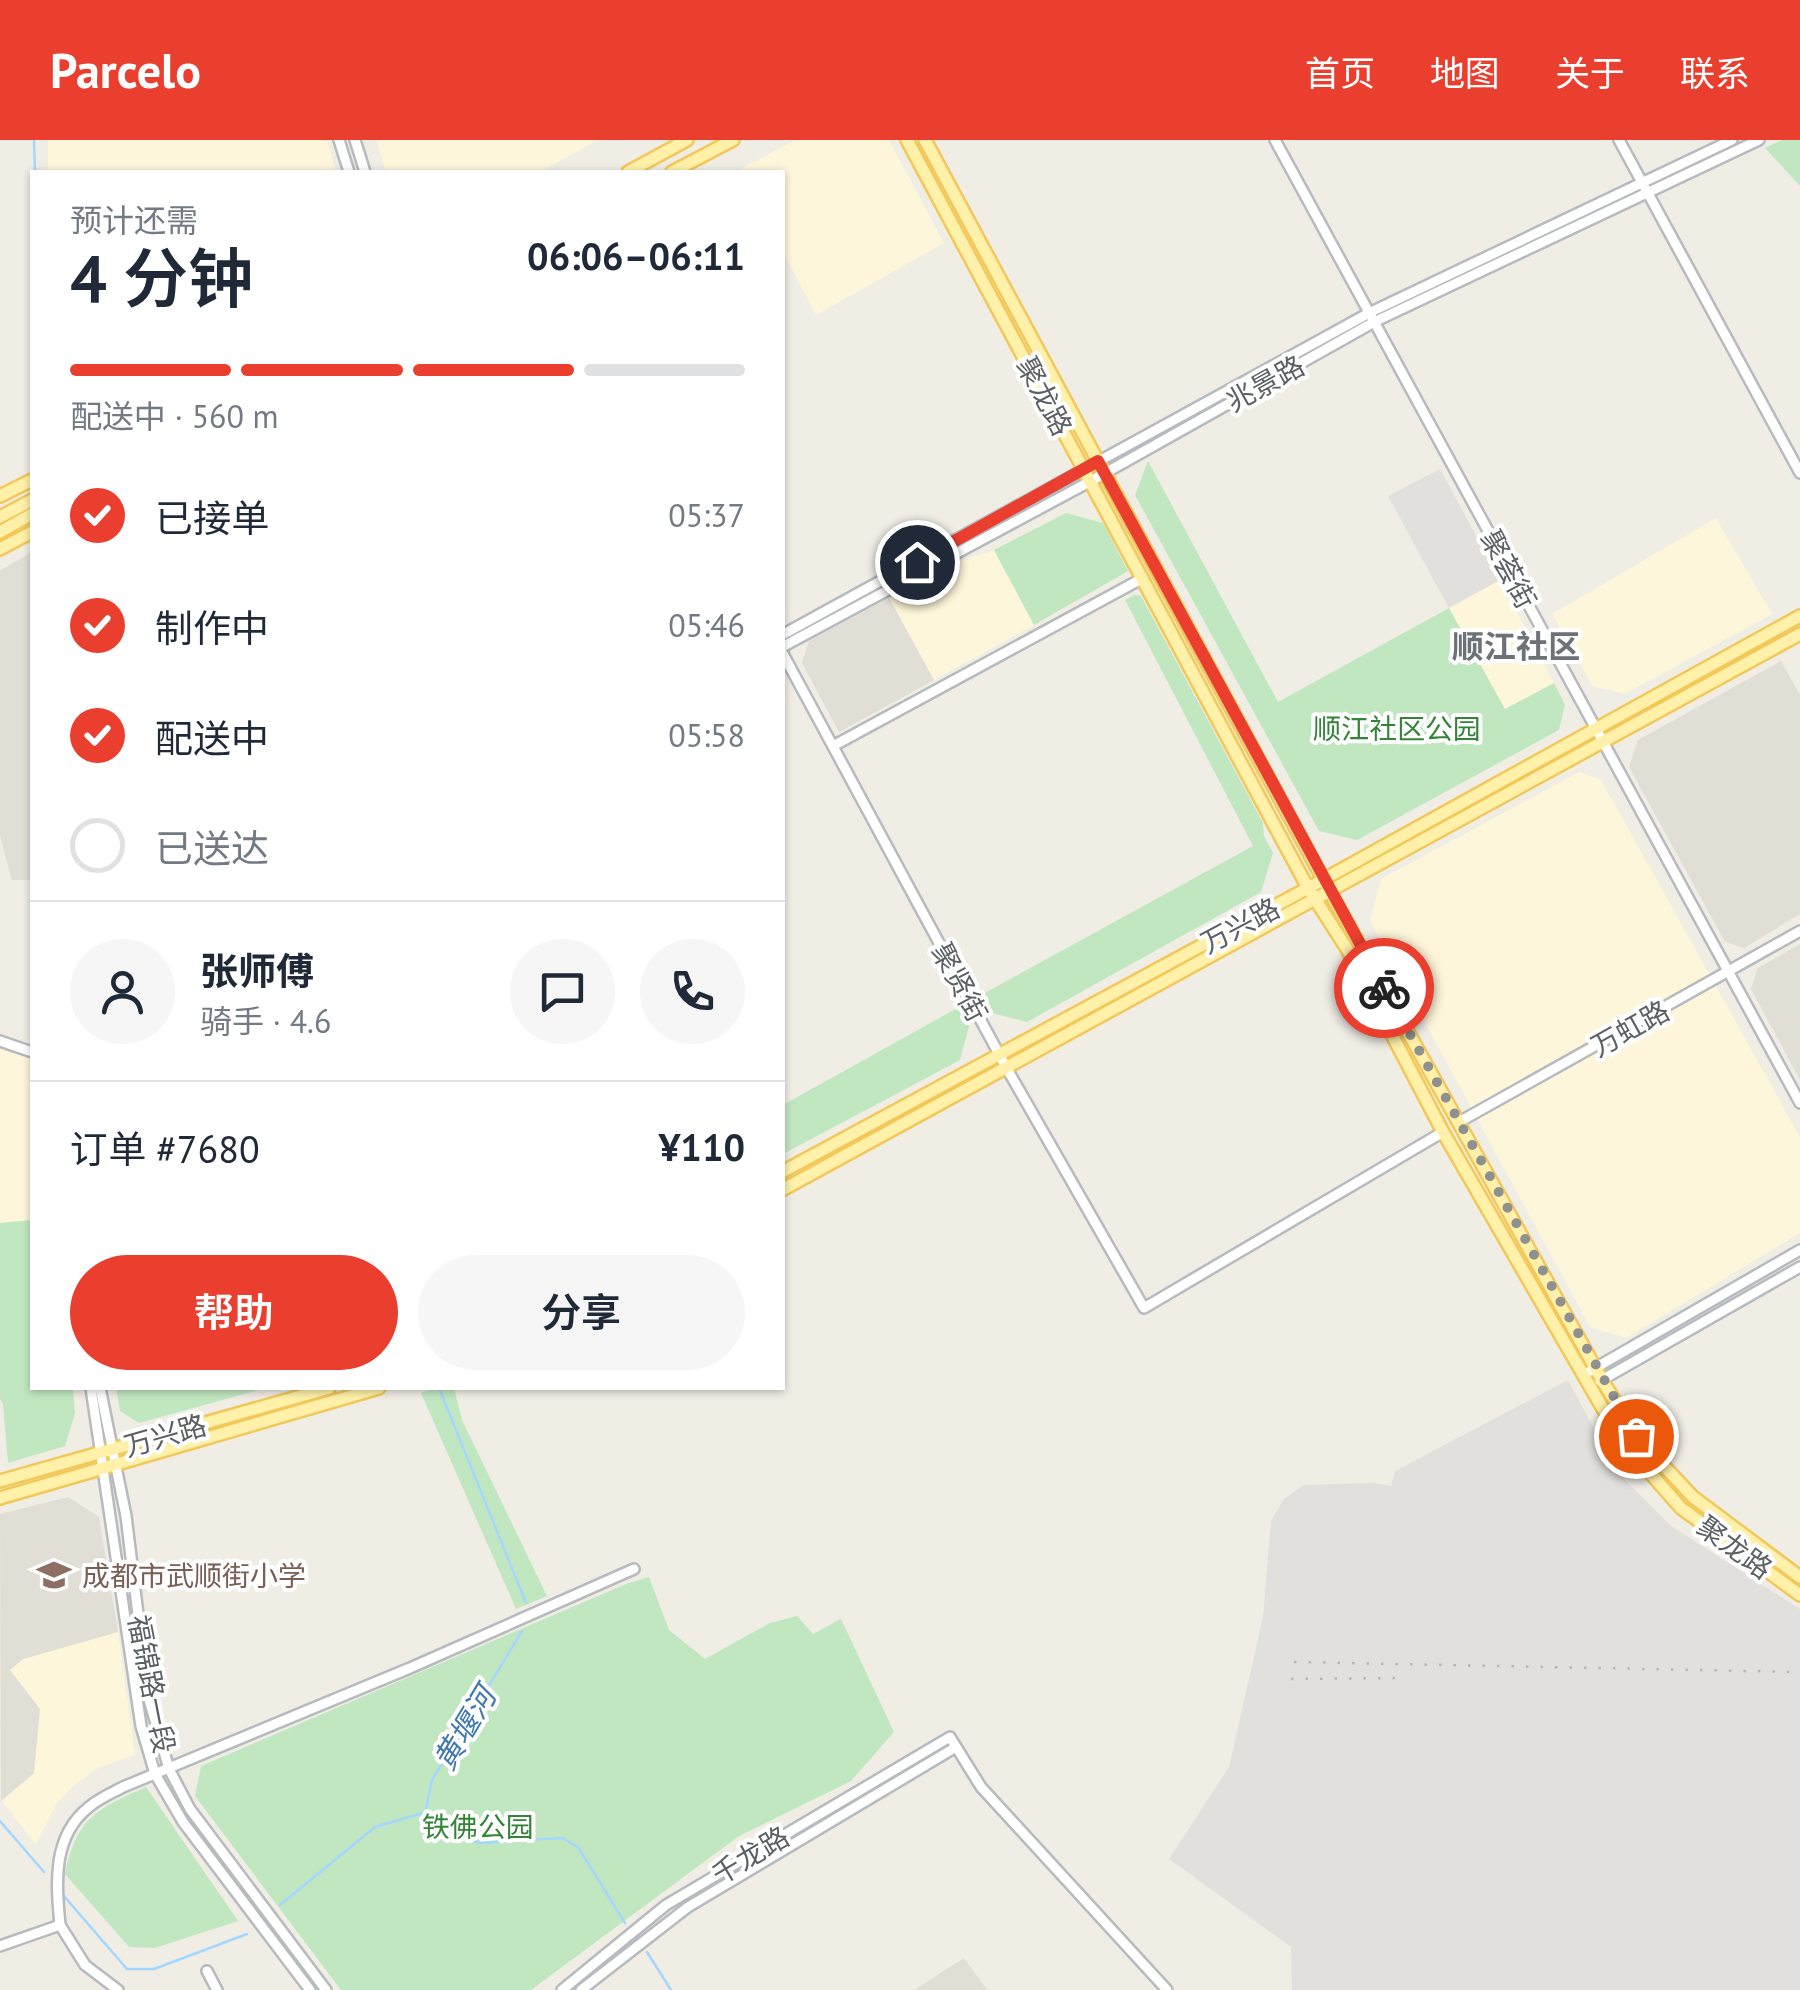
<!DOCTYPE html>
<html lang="zh">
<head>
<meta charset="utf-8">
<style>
	body { margin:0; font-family:"PT Sans","Noto Sans SC",sans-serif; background:#f6f6f7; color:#1f2937; height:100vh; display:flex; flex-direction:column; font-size:38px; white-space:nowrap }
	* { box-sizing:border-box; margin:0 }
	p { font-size:32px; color:#747a83 }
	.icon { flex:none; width:55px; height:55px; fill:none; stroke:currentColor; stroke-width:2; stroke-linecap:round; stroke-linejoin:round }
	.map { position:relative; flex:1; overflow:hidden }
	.drawer { position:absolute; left:30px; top:30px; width:755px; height:1220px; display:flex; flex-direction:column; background:#fff; border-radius:0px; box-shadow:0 2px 8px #0004 }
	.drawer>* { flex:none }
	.pin { position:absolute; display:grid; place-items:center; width:85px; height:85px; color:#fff; margin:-42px; border:5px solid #fff; border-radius:50%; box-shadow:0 2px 10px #0007 }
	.courier { position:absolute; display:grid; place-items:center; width:100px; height:100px; margin:-50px; border:8px solid #ea3e2f; border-radius:50%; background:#fff; color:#222; box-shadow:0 2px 12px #0007 }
	.overview em { font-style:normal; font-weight:600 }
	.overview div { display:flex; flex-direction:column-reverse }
	.overview { display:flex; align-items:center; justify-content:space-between; height:170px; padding:0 40px }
	h1 { font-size:65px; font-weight:600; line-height:75px }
	.bar { display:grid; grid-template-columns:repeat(4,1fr); gap:15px 10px; align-content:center; height:120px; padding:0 40px }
	.bar i { height:12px; border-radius:8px; background:#e0e1e3 }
	.bar .current { background:#ea3e2f }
	.bar p { grid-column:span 4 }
	.line { display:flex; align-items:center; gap:25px; padding:0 40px; border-top:2px solid #e0e1e3 }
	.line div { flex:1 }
	.round { display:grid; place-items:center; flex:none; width:105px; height:105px; border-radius:52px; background:#f6f6f7 }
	ol { padding:0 40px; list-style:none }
	li { display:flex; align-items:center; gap:30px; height:110px }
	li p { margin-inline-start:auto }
	li .icon { padding:10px; border-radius:50%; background:#ea3e2f; color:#fff; stroke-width:4 }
	li:last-child { color:#747a83 }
	li i { width:55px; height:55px; border:5px solid #e0e1e3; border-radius:50% }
	.button { display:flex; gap:20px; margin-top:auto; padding:20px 40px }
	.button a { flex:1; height:115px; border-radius:60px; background:#ea3e2f; color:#fff; font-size:40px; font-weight:600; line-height:115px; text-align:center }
	.button a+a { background:#f6f6f7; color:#1f2937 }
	header { display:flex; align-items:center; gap:60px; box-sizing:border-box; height:140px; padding:0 50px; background:#ea3e2f; color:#fff }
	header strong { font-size:48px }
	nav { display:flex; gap:55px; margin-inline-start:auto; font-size:35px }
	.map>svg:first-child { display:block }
</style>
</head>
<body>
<header>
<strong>Parcelo</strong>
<nav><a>首页</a><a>地图</a><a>关于</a><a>联系</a></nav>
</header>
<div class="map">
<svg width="1800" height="1850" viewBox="0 0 1800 1850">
	<rect width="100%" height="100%" fill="#efede4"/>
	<g fill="#fef6da">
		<path d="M48 0H327L336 32H48Z"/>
		<path d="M376 0H598L543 30 526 32H386Z"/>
		<path d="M795 0H889L944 103 816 175 783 112 782 32 739 30Z"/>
		<path d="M1716 378 1772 474 1625 554 1592 546 1552 474Z"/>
		<path d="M994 410 1034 485 934 540 889 458 963 420Z"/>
		<path d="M1500 440 1554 543 1505 569 1449 468Z"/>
		<path d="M1579 632 1601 640 1800 997V1093L1626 1198 1590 1187 1370 781 1381 739Z"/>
		<path d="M0 907 32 919V1081L0 1086Z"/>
		<path d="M118 1492 135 1615 98 1628 73 1646 57 1663 36 1705 2 1661 34 1633 10 1530 23 1519Z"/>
	</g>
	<g fill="#e2e0dc">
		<path d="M1440 329 1500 440 1449 468 1388 356Z"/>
		<path d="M1568 1240 1618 1333 1671 1386 1800 1469V1850H1292L1291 1807 1169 1719 1229 1627 1263 1477 1271 1381 1283 1360 1303 1345 1375 1343 1391 1346 1395 1331Z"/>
	</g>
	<g fill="#e1ded5">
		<path d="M31 412 32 740H12L0 696V431Z"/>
		<path d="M889 458 934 540 839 592 802 523 809 501Z"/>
		<path d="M1781 521 1800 555V774L1744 808 1725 802 1629 627 1638 600Z"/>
		<path d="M1800 804V940L1751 849 1758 828Z"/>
		<path d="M68 1357 99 1377 118 1492 23 1519 10 1530 40 1569 34 1633 1 1661 0 1374Z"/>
		<path d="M964 1818 987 1850H914Z"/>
	</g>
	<g fill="#c1e7c1">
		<path d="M1782 0H1800V46L1765 8Z"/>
		<path d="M1148 321 1278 562 1449 468 1505 569 1554 543 1565 565 1559 590 1357 700 1319 691 1135 355Z"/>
		<path d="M1066 373 1103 383 1128 431 1034 485 994 410Z"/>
		<path d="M1134 455 1141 456 1263 683 1264 696 1273 713 1261 752 1027 882 992 873 981 855 1253 706 1125 460Z"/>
		<path d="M961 866 969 886 960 920 783 1014V965Z"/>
		<path d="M32 1080V1248H73L75 1273 65 1306 8 1323 3 1264 0 1259V1083Z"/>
		<path d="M116 1248H266L139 1283 120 1271Z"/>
		<path d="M433 1248H454L462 1280 547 1456 516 1469 421 1253Z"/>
		<path d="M649 1437 669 1490 705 1519 770 1483 797 1476 813 1494 841 1479 894 1592 851 1641 739 1696 531 1850H341L195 1656 201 1626 626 1444Z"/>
		<path d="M146 1647 238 1781 155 1808 129 1807 65 1734C77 1677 97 1669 146 1647Z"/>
	</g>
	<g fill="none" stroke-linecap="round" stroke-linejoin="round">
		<g stroke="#a4d7ff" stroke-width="2.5">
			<path d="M34 0 35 32"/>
			<path d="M439 1248 526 1463"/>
			<path d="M522 1491 432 1640 425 1673 431 1690 480 1703 562 1698 578 1707 625 1783"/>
			<path d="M0 1681 44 1732"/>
			<path d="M63 1755 127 1829H154L247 1794"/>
			<path d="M280 1765 375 1687 423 1673"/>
			<path d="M647 1812 671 1850"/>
		</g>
		<g stroke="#b7babe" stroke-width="14">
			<g id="minor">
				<path d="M339 0 349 32"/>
				<path d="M355 0 365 32"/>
				<path d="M1275 0 1800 963"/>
				<path d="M1619 0 1800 333"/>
				<path d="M782 495 1371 172 1732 0"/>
				<path d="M782 507 1091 341 1376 181 1759 0"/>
				<path d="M782 512 1006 927 1144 1168 1443 992"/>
				<path d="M833 606 1143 438"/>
				<path d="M0 901 32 912"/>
				<path d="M1459 982 1800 791"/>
				<path d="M1590 1231 1800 1110"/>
				<path d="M1600 1241 1800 1127"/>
				<path d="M91 1248 141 1586 155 1634 183 1682 310 1850"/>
				<path d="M100 1248 126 1376 148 1556 169 1629 190 1669 326 1850"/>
				<path d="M60 1785C56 1743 52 1696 89 1667 98 1659 112 1653 123 1647L410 1528 634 1429"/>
				<path d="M0 1806 60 1785 85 1825 118 1850"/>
				<path d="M207 1831 217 1850"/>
				<path d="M562 1850 666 1765 950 1597 981 1647 1167 1850"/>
				<path d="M581 1850 688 1767 956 1607"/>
			</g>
		</g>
		<g stroke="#f2c85a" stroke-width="16">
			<g id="major">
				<path d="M907 0 1308 748 1347 809 1443 992 1621 1300 1681 1368 1800 1455"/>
				<path d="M925 0 1330 752 1602 1240 1636 1296 1693 1357 1800 1437"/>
				<path d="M628 32 687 0"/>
				<path d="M672 32 733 0"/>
				<path d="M0 356 32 340"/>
				<path d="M0 377 32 360"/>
				<path d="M0 392 32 374"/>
				<path d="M0 409 32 392"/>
				<path d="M782 1032 1308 748 1800 476"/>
				<path d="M782 1050 1800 494"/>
				<path d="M0 1341 329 1248"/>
				<path d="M0 1358 379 1248"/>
			</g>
		</g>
		<use href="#minor" stroke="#fff" stroke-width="9"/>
		<use href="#major" stroke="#fff1a9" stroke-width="11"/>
		<g stroke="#b5b6b6" stroke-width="2.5" stroke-dasharray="2.5 12" stroke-linecap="butt">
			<path d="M1294 1522 1800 1532"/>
			<path d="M1291 1539 1396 1538"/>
		</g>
	</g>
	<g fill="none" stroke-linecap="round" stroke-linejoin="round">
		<path stroke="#8f9191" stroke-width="10" stroke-dasharray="0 18" d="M1384 848 1636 1296"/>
		<path stroke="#ea3e2f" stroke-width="12" d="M917 422 1098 321 1384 848"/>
	</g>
	<defs>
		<g id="school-bare" transform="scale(2.7)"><path d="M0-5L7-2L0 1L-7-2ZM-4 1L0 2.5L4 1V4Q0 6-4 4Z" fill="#8d6e63" stroke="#fff" stroke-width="2.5" paint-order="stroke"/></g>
	</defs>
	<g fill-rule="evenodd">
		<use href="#school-bare" x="54" y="1435"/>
	</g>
	<g text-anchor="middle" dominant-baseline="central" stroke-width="8" stroke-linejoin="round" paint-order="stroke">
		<g font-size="28" fill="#5c6065" stroke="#fff">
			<text transform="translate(1265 243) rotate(-29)">兆景路</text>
			<text transform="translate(1045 256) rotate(62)">聚龙路</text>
			<text transform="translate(1509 429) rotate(62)">聚荟街</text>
			<text transform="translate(1240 785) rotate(-28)">万兴路</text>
			<text transform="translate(960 842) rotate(62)">聚贤街</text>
			<text transform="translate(1630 888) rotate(-29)">万虹路</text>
			<text transform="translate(165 1295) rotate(-16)">万兴路</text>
			<text transform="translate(1735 1407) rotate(36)">聚龙路</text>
			<text transform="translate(152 1544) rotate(79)">福锦路一段</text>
			<text transform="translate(750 1715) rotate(-31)">千龙路</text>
		</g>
		<g font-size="28" fill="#348438" stroke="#fff">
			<text x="1397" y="588">顺江社区公园</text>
			<text x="478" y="1686">铁佛公园</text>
		</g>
		<g font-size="28" fill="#785e54" stroke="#fff" text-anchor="start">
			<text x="82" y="1435">成都市武顺街小学</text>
		</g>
		<g font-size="30" font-style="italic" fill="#4078b2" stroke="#fff">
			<text transform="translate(464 1588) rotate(-59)">黄堰河</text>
		</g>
		<g font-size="32" font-weight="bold" fill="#6d7277" stroke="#fff">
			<text x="1516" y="506">顺江社区</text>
		</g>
	</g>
</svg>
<div class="pin" style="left:1636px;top:1296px;background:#ea580c"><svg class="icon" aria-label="bag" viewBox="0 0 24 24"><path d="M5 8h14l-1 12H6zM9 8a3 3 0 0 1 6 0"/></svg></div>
<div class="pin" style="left:917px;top:422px;background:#1f2937"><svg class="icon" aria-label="home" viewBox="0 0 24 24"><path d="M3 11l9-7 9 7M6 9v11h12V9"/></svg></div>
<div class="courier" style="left:1384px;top:848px"><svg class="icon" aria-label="bike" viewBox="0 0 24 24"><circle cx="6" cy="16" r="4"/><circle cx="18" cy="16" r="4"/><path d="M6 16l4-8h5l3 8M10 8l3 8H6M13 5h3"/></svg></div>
<section class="drawer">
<div class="overview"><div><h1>4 分钟</h1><p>预计还需</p></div><em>06:06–06:11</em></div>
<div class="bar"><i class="current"></i><i class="current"></i><i class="current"></i><i></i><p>配送中 · 560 m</p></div>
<ol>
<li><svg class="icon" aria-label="check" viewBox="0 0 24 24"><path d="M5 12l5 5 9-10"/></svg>已接单<p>05:37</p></li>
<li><svg class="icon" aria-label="check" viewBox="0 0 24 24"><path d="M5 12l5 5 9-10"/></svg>制作中<p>05:46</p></li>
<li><svg class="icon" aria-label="check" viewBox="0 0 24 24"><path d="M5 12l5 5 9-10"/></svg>配送中<p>05:58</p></li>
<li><i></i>已送达</li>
</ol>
<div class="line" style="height:180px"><a class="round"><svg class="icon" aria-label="person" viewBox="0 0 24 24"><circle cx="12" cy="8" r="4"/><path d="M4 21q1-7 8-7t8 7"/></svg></a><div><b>张师傅</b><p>骑手 · 4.6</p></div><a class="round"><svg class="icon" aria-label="chat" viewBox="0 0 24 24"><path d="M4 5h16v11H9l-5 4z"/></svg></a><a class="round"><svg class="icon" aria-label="phone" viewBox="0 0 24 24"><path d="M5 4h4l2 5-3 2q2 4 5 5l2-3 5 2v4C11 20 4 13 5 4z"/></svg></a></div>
<div class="line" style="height:130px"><div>订单 #7680</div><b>¥110</b></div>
<div class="button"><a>帮助</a><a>分享</a></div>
</section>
</div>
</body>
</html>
